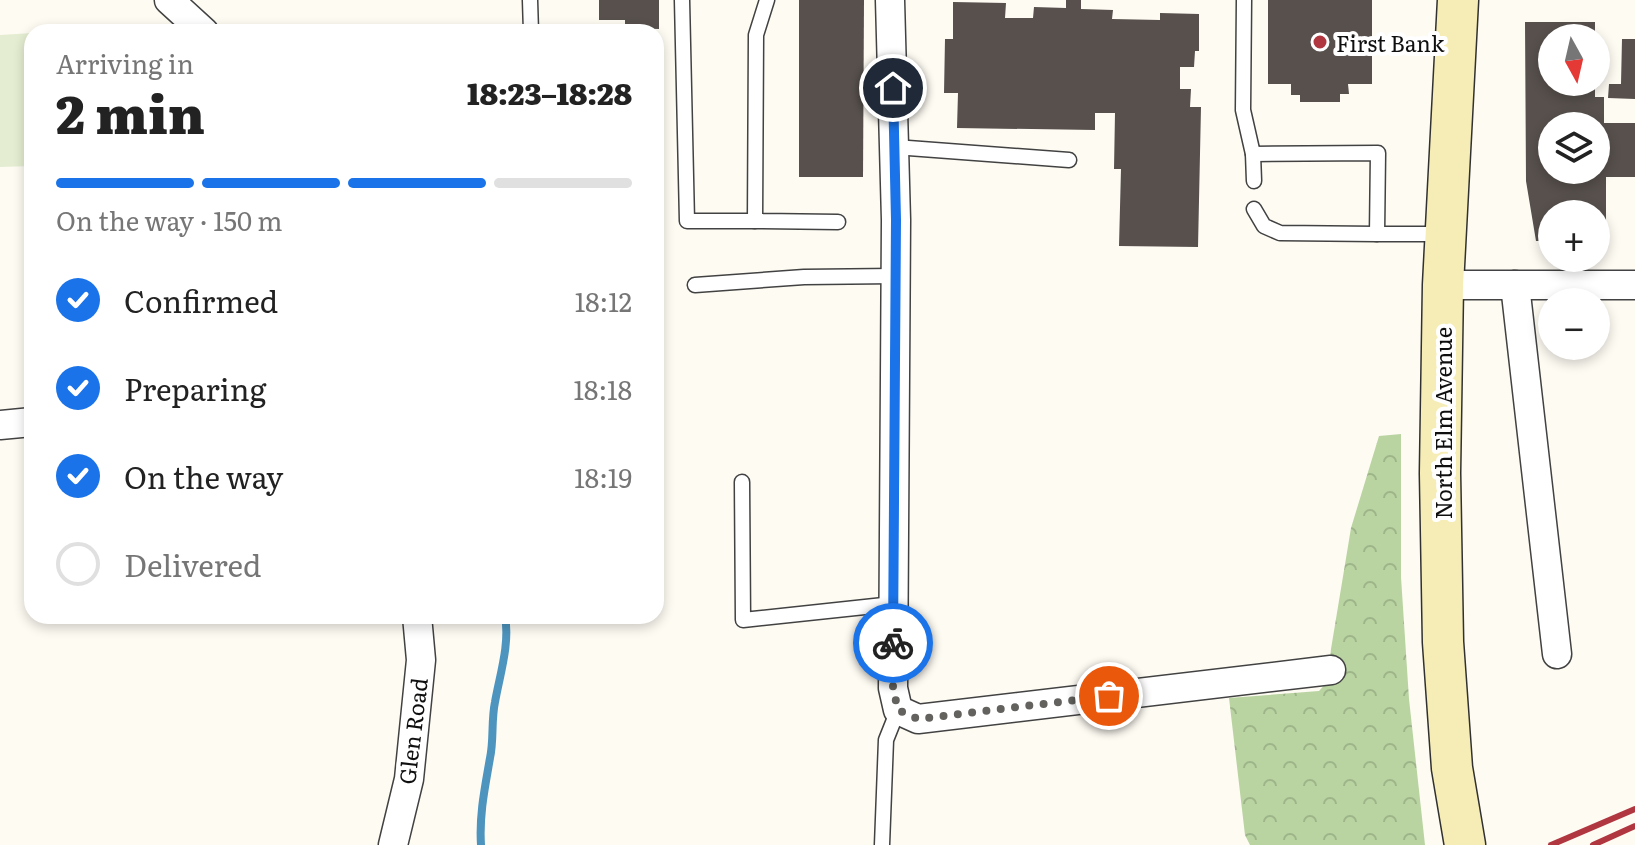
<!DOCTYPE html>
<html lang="en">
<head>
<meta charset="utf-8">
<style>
	body { margin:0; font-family:Literata,serif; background:#f2f2f2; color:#222; height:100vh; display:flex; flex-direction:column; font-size:30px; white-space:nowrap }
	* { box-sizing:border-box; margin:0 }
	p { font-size:26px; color:#767676 }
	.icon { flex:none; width:44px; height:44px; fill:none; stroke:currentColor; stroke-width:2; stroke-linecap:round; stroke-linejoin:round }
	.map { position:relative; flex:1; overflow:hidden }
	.details { position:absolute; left:24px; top:24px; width:640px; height:600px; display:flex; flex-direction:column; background:#fff; border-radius:24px; box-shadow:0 4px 12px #0003 }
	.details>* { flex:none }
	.needle { width:52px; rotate:172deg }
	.buttons { position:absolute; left:1538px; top:24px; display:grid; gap:16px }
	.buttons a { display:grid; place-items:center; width:72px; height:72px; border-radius:50%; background:#fff; box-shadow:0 4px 12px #0003; font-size:40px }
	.pin { position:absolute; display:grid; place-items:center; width:68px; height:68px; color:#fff; margin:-34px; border:4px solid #fff; border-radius:50%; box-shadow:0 2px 8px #0007 }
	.courier { position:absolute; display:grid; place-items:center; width:80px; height:80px; margin:-40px; border:6px solid #1a73e8; border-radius:50%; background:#fff; color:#222; box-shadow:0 2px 10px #0007 }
	.summary em { font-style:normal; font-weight:800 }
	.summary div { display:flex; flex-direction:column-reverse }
	.summary { display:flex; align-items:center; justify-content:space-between; height:136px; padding:0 32px }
	h1 { font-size:52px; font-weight:800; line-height:60px }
	.bar { display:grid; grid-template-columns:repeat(4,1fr); gap:12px 8px; align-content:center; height:96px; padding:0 32px }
	.bar i { height:10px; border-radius:6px; background:#e0e0e0 }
	.bar .selected { background:#1a73e8 }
	.bar p { grid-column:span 4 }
	ol { padding:0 32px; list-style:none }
	li { display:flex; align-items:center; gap:24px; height:88px }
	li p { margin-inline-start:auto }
	li .icon { padding:8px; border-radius:50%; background:#1a73e8; color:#fff; stroke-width:4 }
	li:last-child { color:#767676 }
	li i { width:44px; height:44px; border:4px solid #e0e0e0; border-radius:50% }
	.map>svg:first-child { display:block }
</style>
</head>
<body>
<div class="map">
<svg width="1635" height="845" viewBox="0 0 1635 845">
	<defs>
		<pattern id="forest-crowns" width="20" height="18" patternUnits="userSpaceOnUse" patternTransform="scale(2)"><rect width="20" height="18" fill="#b9d4a1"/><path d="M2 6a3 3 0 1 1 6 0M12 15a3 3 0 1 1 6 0" fill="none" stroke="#9eb589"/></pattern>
	</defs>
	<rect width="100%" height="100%" fill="#fefbf3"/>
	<path fill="url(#forest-crowns)" d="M1401 434V577L1409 699 1425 845H1250L1245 835 1229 698 1319 691 1328 681 1331 649 1351 528 1379 436Z"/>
	<path fill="#e4edd1" d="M32 33V166L0 167V35Z"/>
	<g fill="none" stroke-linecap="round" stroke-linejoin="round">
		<path stroke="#4d94be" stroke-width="8" d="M481 845C479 815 485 787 490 758 494 740 491 721 495 702 500 674 510 644 505 616"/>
	</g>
	<g fill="#57504d" fill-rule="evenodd">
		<path d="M599 0H659V29L625 28V20H599Z"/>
		<path d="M799 0H864L863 177H799Z"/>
		<path d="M1066 0H1081V9L1113 10 1112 19 1160 20V13L1199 14V51H1195L1194 67H1180V89H1191L1190 107H1201L1198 247 1119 246 1121 169H1114L1115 113H1095V130L957 128 958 93H944L945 39H953V2L1006 3 1005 18H1033L1034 7 1066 8Z"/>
		<path d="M1268 0H1372V84H1348L1349 94H1340V102H1300V95H1291V84H1268Z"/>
		<path d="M1525 22H1595V38H1552V82H1595V97H1604V123H1635V177H1606V240H1596V214H1552V241H1536L1526 181ZM1552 126H1596V170H1552Z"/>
		<path d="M1622 39H1635V99L1608 98 1609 84H1621Z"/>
	</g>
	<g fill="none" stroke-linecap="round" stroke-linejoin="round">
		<g stroke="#424242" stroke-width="17">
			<g id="lane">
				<path d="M530 0 531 32"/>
				<path d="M682 0 687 221H755"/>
				<path d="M767 0 756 35 755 221 838 222"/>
				<path d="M1244 0 1243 110 1253 154 1378 153 1377 234H1444"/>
				<path d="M895 147 1069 160"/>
				<path d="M1253 154 1254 181"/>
				<path d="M1254 209 1264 226 1280 233 1377 234"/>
				<path d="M695 285 804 277 895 276"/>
				<path d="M742 482 743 620 893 604"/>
				<path d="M882 845 886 740 898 710"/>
			</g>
		</g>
		<g stroke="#424242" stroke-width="31">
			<g id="street">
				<path d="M169 0 204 32"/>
				<path d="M890 0 896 220 893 688 898 710 918 719 1331 670"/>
				<path d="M1443 285H1635"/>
				<path d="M1515 285 1557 654"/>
				<path d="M0 425 32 422"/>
				<path d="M393 845 409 779 421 660 417 616"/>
			</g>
		</g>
		<g stroke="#313131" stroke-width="43">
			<path id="secondary" d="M1458 0 1443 285 1440 473 1443 642 1452 768 1465 845"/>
		</g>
		<use href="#lane" stroke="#fff" stroke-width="14"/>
		<use href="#street" stroke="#fff" stroke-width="28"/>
		<use href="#secondary" stroke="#f6edb6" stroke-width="40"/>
		<g stroke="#b03740" stroke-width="6">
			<path d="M1551 845 1635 809"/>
			<path d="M1593 845 1635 826"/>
		</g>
	</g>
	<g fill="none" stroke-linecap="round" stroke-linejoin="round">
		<path stroke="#63625f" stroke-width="8" stroke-dasharray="0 14.4" d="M893 643V688L898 710 918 719 1109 696"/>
		<path stroke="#1a73e8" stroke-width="10" d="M893 88 896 220 893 643"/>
	</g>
	<circle fill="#b03740" stroke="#fff" stroke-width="3" cx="1320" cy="42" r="8"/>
	<g text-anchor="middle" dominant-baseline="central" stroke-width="8" stroke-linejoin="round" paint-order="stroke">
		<g font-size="22" fill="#0f0f0f" stroke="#fff" text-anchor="start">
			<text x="1336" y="42">First Bank</text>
		</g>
		<g font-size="22" fill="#0f0f0f" stroke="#fff">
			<text transform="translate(1442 423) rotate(-90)">North Elm Avenue</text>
			<text transform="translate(412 731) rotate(-83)">Glen Road</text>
		</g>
	</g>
</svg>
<div class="buttons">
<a><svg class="needle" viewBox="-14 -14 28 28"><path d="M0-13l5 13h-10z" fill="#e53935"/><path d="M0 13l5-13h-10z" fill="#767676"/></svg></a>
<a><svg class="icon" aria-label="layers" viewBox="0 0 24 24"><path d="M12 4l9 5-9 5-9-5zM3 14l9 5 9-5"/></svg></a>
<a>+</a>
<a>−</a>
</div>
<div class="pin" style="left:1109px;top:696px;background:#ea580c"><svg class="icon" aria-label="bag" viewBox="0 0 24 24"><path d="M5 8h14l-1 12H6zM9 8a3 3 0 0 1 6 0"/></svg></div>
<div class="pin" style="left:893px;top:88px;background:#1f2937"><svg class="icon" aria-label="home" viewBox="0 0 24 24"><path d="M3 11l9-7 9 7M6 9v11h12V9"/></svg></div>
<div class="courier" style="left:893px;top:643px"><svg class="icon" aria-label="bike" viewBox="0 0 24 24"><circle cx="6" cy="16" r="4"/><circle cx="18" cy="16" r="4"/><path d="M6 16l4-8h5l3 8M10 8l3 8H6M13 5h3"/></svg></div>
<section class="details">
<div class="summary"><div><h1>2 min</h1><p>Arriving in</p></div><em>18:23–18:28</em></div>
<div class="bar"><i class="selected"></i><i class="selected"></i><i class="selected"></i><i></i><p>On the way · 150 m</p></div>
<ol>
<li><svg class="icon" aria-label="check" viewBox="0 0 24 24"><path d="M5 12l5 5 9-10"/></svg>Confirmed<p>18:12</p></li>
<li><svg class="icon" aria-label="check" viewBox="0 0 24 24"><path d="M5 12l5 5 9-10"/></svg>Preparing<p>18:18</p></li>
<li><svg class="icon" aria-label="check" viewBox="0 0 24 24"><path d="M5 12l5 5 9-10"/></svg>On the way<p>18:19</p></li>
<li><i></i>Delivered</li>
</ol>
</section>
</div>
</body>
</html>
